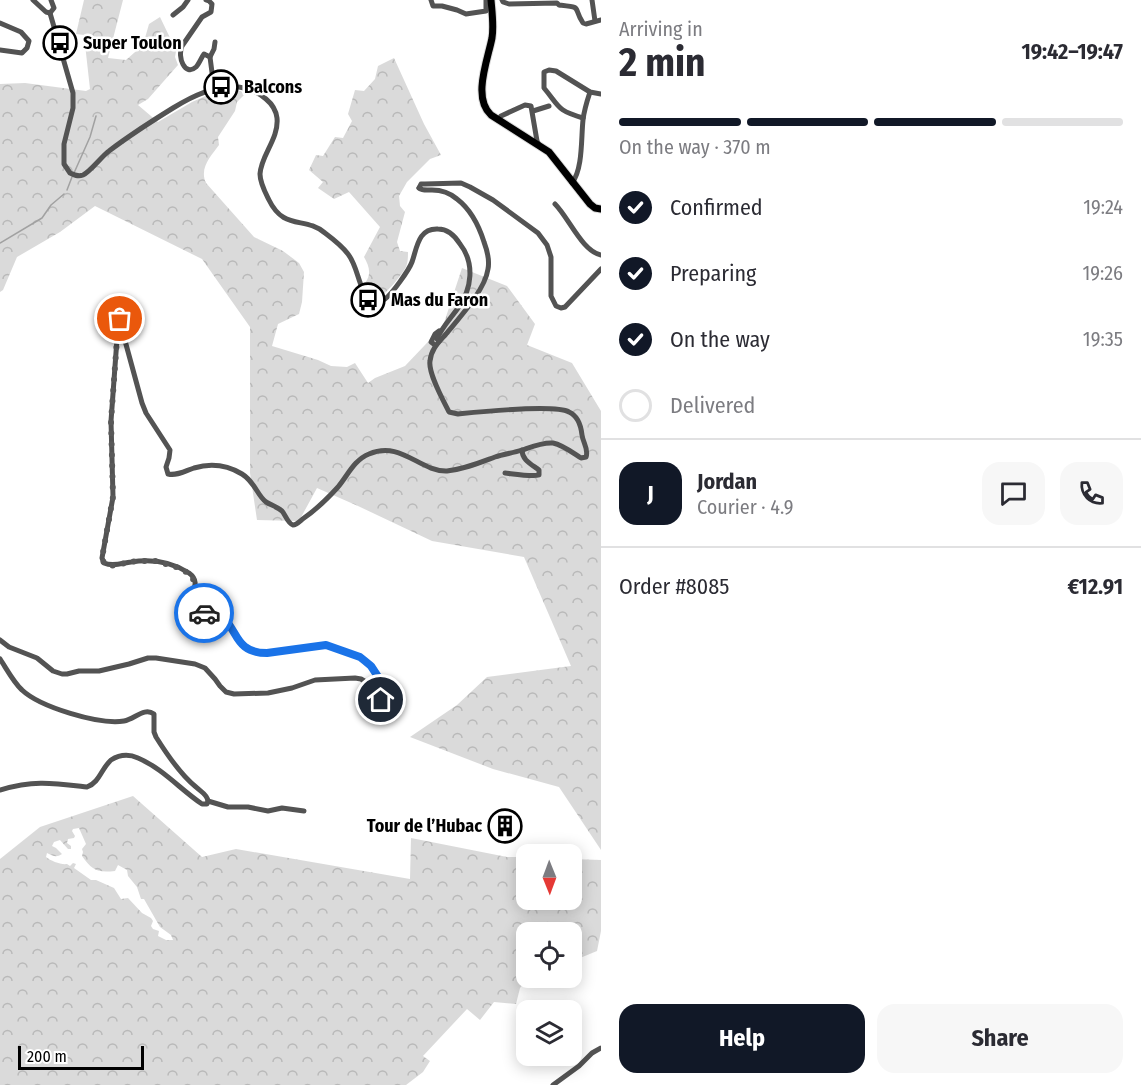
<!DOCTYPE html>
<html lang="en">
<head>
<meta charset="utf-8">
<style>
	body { margin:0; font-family:"Fira Sans Condensed",sans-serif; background:#f7f7f7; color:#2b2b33; height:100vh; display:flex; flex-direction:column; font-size:22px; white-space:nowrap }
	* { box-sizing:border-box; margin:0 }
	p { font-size:20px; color:#7c7c81 }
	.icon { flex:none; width:33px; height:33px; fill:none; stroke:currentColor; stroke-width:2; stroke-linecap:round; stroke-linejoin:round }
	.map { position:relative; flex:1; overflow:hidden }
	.panel { display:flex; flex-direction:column; background:#fff; width:540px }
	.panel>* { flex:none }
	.needle { width:39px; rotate:179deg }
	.tools { position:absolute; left:516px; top:844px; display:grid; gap:12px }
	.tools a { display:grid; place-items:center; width:66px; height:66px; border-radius:12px; background:#fff; box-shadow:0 3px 15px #0003; font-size:30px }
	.scale { position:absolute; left:18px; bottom:15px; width:126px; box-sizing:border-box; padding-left:6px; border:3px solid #000; border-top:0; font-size:16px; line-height:21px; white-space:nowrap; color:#000; -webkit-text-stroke:4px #fff; paint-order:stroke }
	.pin { position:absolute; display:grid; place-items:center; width:51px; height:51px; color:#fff; margin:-26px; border:3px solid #fff; border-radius:50%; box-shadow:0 2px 6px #0007 }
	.courier { position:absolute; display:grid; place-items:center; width:60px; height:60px; margin:-30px; border:4px solid #1a73e8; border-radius:50%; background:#fff; color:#222; box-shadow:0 2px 8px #0007 }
	.overview em { font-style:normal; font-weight:700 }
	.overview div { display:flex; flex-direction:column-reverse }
	.overview { display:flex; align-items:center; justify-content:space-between; height:102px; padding:0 18px }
	h1 { font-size:39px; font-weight:700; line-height:45px }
	.bar { display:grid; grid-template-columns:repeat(4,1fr); gap:9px 6px; align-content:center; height:72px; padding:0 18px }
	.bar i { height:8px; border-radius:4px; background:#e1e1e2 }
	.bar .active { background:#111827 }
	.bar p { grid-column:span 4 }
	.line { display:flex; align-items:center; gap:15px; padding:0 18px; border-top:2px solid #e1e1e2 }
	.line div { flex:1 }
	.round { display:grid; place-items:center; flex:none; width:63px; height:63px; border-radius:18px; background:#f7f7f7 }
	ol { padding:0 18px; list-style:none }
	li { display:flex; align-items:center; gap:18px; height:66px }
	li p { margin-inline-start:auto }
	li .icon { padding:6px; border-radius:50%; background:#111827; color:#fff; stroke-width:4 }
	li:last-child { color:#7c7c81 }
	li i { width:33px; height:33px; border:3px solid #e1e1e2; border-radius:50% }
	.button { display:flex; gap:12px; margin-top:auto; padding:12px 18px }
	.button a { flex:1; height:69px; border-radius:18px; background:#111827; color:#fff; font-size:24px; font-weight:700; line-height:69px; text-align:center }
	.button a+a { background:#f7f7f7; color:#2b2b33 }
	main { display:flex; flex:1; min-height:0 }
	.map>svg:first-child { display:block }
</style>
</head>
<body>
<main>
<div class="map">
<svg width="601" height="1085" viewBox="0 0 601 1085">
	<defs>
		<pattern id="forest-crowns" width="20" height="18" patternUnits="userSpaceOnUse" patternTransform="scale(1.5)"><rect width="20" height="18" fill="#dadada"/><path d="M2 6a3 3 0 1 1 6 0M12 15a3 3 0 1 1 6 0" fill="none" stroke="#b9b9b9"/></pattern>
	</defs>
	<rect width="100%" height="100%" fill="#fff"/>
	<g fill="url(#forest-crowns)" fill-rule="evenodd">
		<path d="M84 0H123L108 58 126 60 143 45 149 24 160 17 172 42 177 46 175 57 178 65 148 99 138 105 158 122 192 102 219 90 241 91 244 95 237 102 235 111 218 137 219 145C211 156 199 168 206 183L254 237 283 251 299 263 304 272 302 302 299 314 278 324 272 346 318 360 331 366 347 367 355 363 368 383 375 378 405 366 443 326 462 268 507 286 535 324 527 345 572 363 601 411V850L559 787 493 769 410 737 457 705 487 677 571 666 524 557 432 541 358 506 317 488 299 521 257 520 250 473V327L202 259 95 206 60 232 17 257 3 290 0 292V84L25 83 86 91 90 89 84 35 76 34Z"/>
		<path d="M394 58 424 124 441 155 430 159 407 182 399 196 400 206 405 212 397 242 400 251 408 252C408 257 408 262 406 267 403 273 384 298 377 297 370 296 368 289 365 283 372 274 369 266 364 257L380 227 349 192 334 199 318 188 323 182 309 170 316 155 323 156 335 137 343 138 352 121 348 114 355 90 364 91 375 79 378 66Z"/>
		<path d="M133 796 202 857 236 849 410 879 411 838 507 857H526V900H572V859L601 860V931L597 951 580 958 572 959V933H526V978H528L520 988 516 1004 494 1002 480 1020 467 1009 423 1056 430 1061 423 1072 406 1085H0V859L40 827ZM79 828 86 844 82 849 83 852 82 856C92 870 97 873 115 871L118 865 127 870 128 876 137 887 141 899H144L160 927 171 935 173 940H166L158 936 159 931 153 929 151 926 153 921 151 918 142 913 128 898 121 899 114 888 96 880H91L74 868 76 864 73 863 70 866 67 864C61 865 51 861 46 857L47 853C53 856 56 858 62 854L56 848 52 846 54 842 60 840 68 849H71V846L67 843 68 839 74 838 75 836 72 831 73 829Z"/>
	</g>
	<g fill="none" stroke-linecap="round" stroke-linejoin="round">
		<g stroke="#a1a1a1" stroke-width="1.5">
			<path d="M74 173 90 137 96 116"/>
			<path d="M67 190 72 177"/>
			<path d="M0 243 42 218 51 205 64 194"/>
		</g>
		<g stroke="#dbdbdb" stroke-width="9">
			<path id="major" d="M491 0C492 12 494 26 492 38 488 59 472 98 491 115L549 152 590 204 595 208 601 209"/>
		</g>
		<g stroke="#535353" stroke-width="5">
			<path d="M33 0 46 12 50 13"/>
			<path d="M206 0 209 1 212 4 211 12 202 17 182 46C177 57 185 77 196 67 199 64 201 58 204 54L210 57"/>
			<path d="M431 0 433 6H442L457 10 466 14 486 11V0"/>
			<path d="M502 0 503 2 509 4 557 3 559 5C584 8 572 6 583 23L586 24 601 20"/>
			<path d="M592 0 595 21"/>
			<path d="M50 13 73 93V108L64 144V164L70 173C74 175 78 177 83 175 90 172 102 156 109 151 130 135 152 121 173 108 200 91 238 75 266 99 272 104 276 110 277 118 279 139 261 155 260 174 260 183 265 192 269 200 284 231 305 216 325 233 333 239 342 246 348 254 359 268 358 291 372 302 377 302 381 302 385 299 392 294 409 270 412 262 417 248 418 228 438 229 448 229 455 236 460 244 475 263 472 289 458 308 451 318 442 327 437 339L439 341"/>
			<path d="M50 13 54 8 51 0"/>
			<path d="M173 15 183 7 188 0"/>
			<path d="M0 23 21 32 29 41 27 48 22 53 0 50"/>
			<path d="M214 88 210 57 214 49 215 42"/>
			<path d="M533 111 549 106"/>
			<path d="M583 118C556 110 560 107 544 88V72L549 70 556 71 590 92 601 94"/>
			<path d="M498 120 501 116 525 105 531 106 537 141 539 145"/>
			<path d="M572 183C583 169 581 138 583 120 584 111 587 101 590 92"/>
			<path d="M419 188 421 184H425L461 183 470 187 493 200 538 233 547 245 551 257V296L556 306 561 308 565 307 601 269"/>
			<path d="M555 204C569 218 582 251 601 255"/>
			<path d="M435 345 431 342 435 334 439 331"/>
			<path d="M505 473C514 474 533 477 539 475V470C531 464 522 460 522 450"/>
			<path d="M0 640 9 647 37 658 53 671 62 674H67L79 671H99L129 664 148 658H156L195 664 205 668 215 679 220 686 226 692 234 694 268 693 292 688 315 680 355 678 361 679 366 682 381 700 385 701 389 694 388 692 371 666 365 661 360 657 326 645 267 653C239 653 239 633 222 618 214 612 199 616 193 607 186 596 204 584 189 573 172 562 151 559 131 562 122 563 113 567 104 563L102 558 113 497 111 421 117 339 114 322 116 320 120 319 123 323 124 337 142 403 146 413 170 450 169 458 166 467 168 474C177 476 185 471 194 468 211 463 227 465 242 474 255 482 257 495 266 502 271 505 277 507 282 511 285 514 288 524 293 525 297 525 301 520 304 518 317 509 328 498 338 487 348 475 354 460 369 454 401 440 420 472 447 471 465 469 479 463 495 457 504 454 513 453 522 450 531 447 543 442 553 443 563 445 573 453 581 458L586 457C589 449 583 443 582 435 581 426 578 416 569 412 555 404 478 412 458 414L449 412C443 400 428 373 430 361 431 349 439 342 446 334 460 317 485 290 488 269 490 259 487 250 484 242 479 226 470 209 457 199 450 193 441 190 432 190 426 190 423 191 419 188"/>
			<path d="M0 659C6 668 14 683 22 690 40 707 99 725 124 721 135 719 144 707 154 714V732L156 737C166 753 181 775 196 787 201 792 207 794 208 801L207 804H202C181 790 162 768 138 758 129 754 119 755 111 760 101 769 100 782 87 787 52 783 34 780 0 790"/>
			<path d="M208 801 228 807H248L268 811 282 808 304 811"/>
			<path d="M553 1085 579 1066 592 1053 601 1048"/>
		</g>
		<use href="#major" stroke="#000" stroke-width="7"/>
	</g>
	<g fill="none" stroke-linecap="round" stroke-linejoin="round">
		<path stroke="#595959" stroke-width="6" stroke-dasharray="0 10.8" d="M120 319 116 320 114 322 117 339 111 421 113 497 102 558 104 563 110 566 136 561H156L179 568 190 574 196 584 192 605 195 609 204 613"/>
		<path stroke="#1a73e8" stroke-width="8" d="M204 613C209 613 215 614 219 616 239 626 232 653 267 653L326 645 360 657 365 661 371 666 388 692 389 694 385 700H381"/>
	</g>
	<defs>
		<g id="bus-ring" transform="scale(1.725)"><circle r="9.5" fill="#fff" stroke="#000" stroke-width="1.5"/><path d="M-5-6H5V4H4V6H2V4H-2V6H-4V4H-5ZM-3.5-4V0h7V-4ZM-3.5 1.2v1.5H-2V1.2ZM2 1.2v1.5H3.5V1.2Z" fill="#000"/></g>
		<g id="building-ring" transform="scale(1.725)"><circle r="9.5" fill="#fff" stroke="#000" stroke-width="1.5"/><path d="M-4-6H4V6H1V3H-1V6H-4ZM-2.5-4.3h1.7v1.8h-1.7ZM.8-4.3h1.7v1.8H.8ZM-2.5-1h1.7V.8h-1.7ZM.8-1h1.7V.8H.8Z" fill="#000"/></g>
	</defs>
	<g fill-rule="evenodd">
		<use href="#bus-ring" x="60" y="43"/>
		<use href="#bus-ring" x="221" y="87"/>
		<use href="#bus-ring" x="368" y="300"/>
		<use href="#building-ring" x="505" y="826"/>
	</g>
	<g text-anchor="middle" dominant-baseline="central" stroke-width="5" stroke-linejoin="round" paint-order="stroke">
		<g font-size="18" font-weight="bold" fill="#000" stroke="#fff" text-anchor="start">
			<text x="83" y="43">Super Toulon</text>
			<text x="244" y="87">Balcons</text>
			<text x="391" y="300">Mas du Faron</text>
			<text x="482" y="826" text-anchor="end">Tour de l’Hubac</text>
		</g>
	</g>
</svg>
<div class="tools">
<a><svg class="needle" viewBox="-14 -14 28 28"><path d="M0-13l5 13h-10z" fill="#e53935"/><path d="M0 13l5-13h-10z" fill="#7c7c81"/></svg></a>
<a><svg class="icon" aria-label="locate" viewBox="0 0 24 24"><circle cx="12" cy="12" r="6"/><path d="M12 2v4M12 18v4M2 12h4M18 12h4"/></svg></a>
<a><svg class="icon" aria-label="layers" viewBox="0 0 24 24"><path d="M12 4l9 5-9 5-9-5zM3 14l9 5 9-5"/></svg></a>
</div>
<div class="scale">200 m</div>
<div class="pin" style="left:120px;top:319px;background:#ea580c"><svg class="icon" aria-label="bag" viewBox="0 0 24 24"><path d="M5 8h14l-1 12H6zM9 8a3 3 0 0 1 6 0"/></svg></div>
<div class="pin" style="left:381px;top:700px;background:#1f2937"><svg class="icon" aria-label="home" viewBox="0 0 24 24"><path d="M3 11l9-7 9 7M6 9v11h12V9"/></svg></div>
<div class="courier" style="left:204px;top:613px"><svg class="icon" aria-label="car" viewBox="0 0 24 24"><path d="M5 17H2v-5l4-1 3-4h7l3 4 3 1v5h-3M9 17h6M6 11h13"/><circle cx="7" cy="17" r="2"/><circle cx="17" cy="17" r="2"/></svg></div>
</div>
<section class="panel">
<div class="overview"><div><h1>2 min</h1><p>Arriving in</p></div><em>19:42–19:47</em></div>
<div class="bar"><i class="active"></i><i class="active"></i><i class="active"></i><i></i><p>On the way · 370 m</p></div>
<ol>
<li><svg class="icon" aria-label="check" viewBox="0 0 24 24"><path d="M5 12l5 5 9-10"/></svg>Confirmed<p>19:24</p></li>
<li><svg class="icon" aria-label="check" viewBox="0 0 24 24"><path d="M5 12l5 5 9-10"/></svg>Preparing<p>19:26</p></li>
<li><svg class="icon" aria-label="check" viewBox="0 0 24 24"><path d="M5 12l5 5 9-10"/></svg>On the way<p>19:35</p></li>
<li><i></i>Delivered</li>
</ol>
<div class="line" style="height:108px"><b class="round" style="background:#111827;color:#fff">J</b><div><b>Jordan</b><p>Courier · 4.9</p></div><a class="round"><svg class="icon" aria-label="chat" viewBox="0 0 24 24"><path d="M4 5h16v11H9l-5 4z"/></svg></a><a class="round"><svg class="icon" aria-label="phone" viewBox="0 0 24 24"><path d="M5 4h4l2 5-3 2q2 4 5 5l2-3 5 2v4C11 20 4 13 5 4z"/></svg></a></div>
<div class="line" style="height:78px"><div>Order #8085</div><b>€12.91</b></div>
<div class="button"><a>Help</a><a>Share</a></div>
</section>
</main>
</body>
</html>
